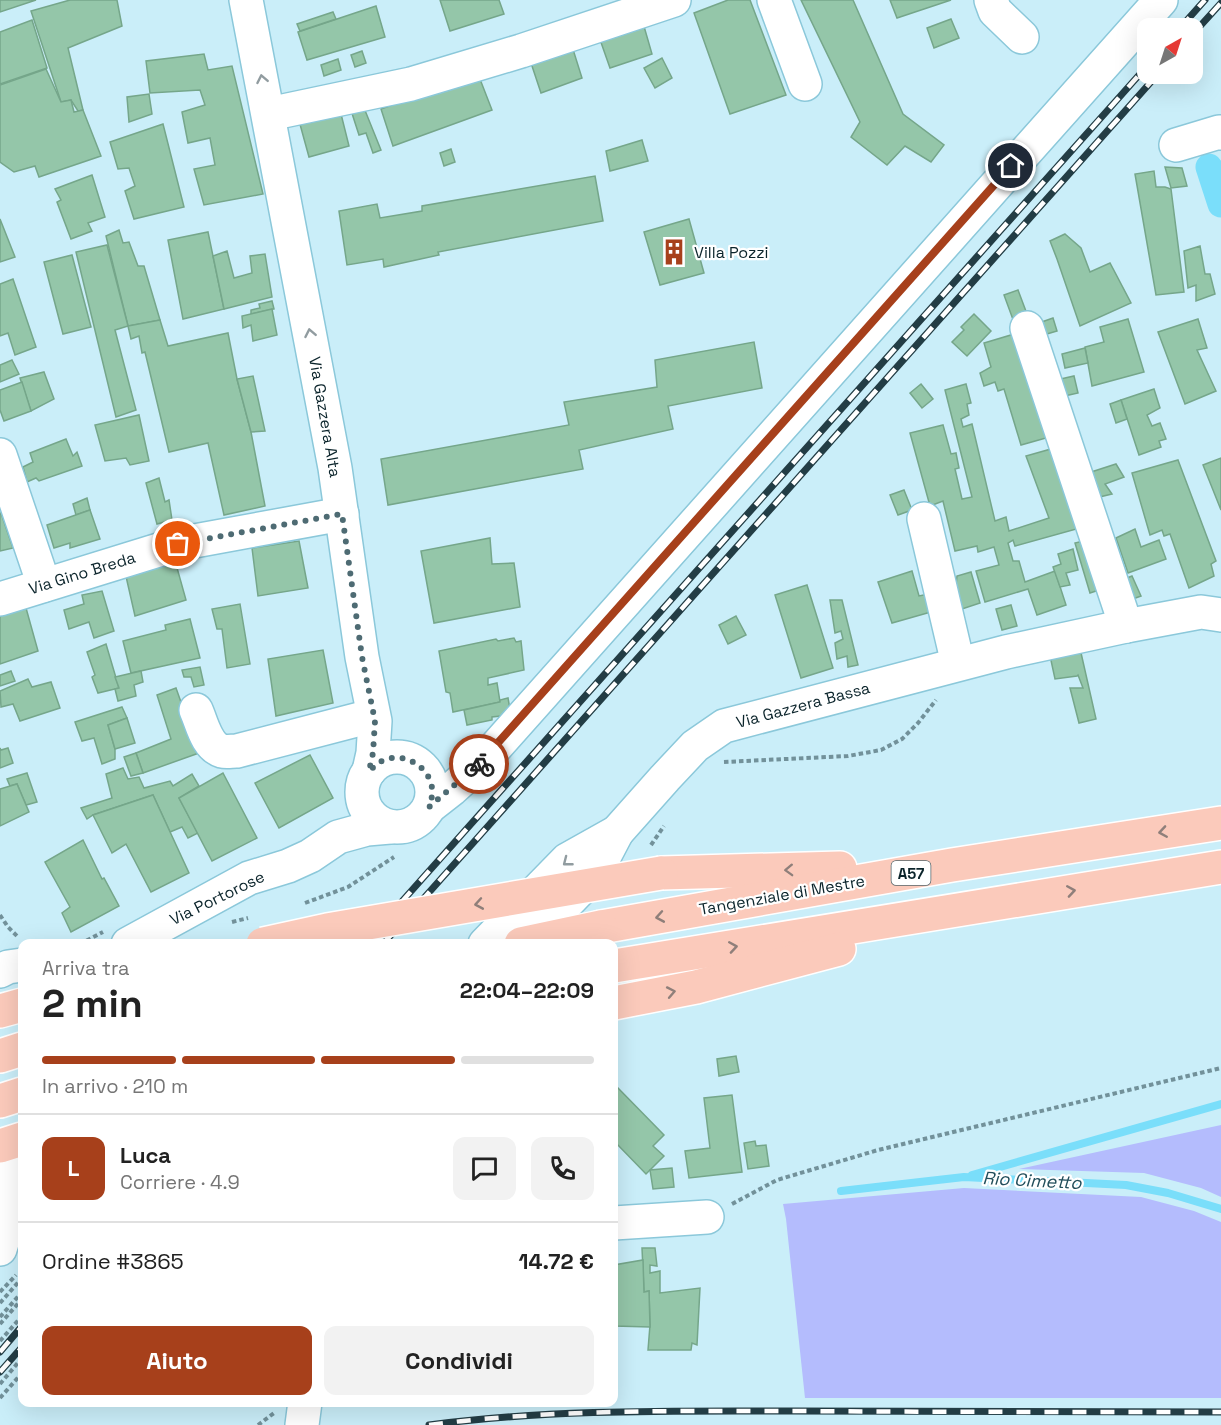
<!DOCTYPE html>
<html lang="it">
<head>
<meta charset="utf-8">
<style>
	body { margin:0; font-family:"Space Grotesk",sans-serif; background:#f2f2f2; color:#222; height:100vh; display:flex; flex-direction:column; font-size:22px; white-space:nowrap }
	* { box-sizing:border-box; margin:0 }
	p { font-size:20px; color:#767676 }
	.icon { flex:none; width:33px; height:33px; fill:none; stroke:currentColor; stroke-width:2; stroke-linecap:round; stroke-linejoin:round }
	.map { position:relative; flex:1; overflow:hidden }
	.drawer { position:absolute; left:18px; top:939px; width:600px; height:468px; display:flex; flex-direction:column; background:#fff; border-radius:12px; box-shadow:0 6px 24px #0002 }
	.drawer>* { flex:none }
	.needle { width:39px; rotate:39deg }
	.fabs { position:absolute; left:1137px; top:18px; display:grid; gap:12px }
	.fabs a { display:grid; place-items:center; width:66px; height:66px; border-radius:12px; background:#fff; box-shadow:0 6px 24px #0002; font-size:30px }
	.pin { position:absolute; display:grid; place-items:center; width:51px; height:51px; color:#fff; margin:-26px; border:3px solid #fff; border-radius:50%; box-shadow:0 2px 6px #0007 }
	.courier { position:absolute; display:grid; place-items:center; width:60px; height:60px; margin:-30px; border:4px solid #a7401b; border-radius:50%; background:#fff; color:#222; box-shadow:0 2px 8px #0007 }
	.headline em { font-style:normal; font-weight:700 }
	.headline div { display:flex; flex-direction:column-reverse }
	.headline { display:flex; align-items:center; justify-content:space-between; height:102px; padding:0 24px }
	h1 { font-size:39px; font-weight:700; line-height:45px }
	.bar { display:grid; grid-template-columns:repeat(4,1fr); gap:9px 6px; align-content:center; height:72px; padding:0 24px }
	.bar i { height:8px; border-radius:4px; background:#e0e0e0 }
	.bar .active { background:#a7401b }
	.bar p { grid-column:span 4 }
	.line { display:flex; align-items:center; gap:15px; padding:0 24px; border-top:2px solid #e0e0e0 }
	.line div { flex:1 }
	.round { display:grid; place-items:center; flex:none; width:63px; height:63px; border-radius:12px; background:#f2f2f2 }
	.cta { display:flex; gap:12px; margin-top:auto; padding:12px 24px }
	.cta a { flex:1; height:69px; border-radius:12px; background:#a7401b; color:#fff; font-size:24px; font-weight:700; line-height:69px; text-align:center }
	.cta a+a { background:#f2f2f2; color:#222 }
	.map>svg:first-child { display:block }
</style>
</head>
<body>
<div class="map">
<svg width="1221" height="1425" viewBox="0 0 1221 1425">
	<rect width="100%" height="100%" fill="#caeef9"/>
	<g fill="#b4bcfd">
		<path d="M1221 1125V1197L1201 1188 1144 1173 1019 1169Z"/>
		<path d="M964 1188 1141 1197 1194 1211 1221 1222V1398H805L786 1219 783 1204Z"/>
	</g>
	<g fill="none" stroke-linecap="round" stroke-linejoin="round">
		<g stroke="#7adefa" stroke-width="8">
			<path d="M972 1175 1221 1104"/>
			<path d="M841 1191 964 1177 1126 1185 1168 1193 1221 1209"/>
		</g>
		<path stroke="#7adefa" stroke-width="27" d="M1209 167 1221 204"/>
	</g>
	<g fill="#94c6a9" stroke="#75a68a" stroke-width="1.5">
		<path d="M0 0H36L0 12Z"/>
		<path d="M70 0H117L122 26 68 48 83 110 78 111 71 100 61 102 31 11Z"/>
		<path d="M440 0H499L504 14 450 31Z"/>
		<path d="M728 0H750L786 95 730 114 694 13Z"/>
		<path d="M801 0H853L903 114 944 145 931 162 905 146 887 165 851 137 860 122Z"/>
		<path d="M890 0H951L897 18Z"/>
		<path d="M376 6 385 37 307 60 298 32Z"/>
		<path d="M333 12 336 19 300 31 297 24Z"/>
		<path d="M641 16 652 54 610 68 597 31Z"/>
		<path d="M951 19 959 38 934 48 927 28Z"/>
		<path d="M32 20 47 68 0 84V32Z"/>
		<path d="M571 43 582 78 541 93 529 57Z"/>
		<path d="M362 51 366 63 355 67 351 55Z"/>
		<path d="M204 54 208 70 232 66 263 194 204 205 194 169 215 165 210 138 188 143 182 112 205 105 200 90 150 93 146 61Z"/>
		<path d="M662 58 672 78 655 88 644 68Z"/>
		<path d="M338 59 341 70 324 76 321 65Z"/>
		<path d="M46 69 61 102 71 100 74 112 83 110 101 156 39 177 35 166 14 172 0 162V85Z"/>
		<path d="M478 74 492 110 393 146 381 109Z"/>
		<path d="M149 94 152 114 129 122 127 97Z"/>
		<path d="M360 98 381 150 373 153 366 133 359 135 349 104Z"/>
		<path d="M339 106 349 146 309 157 298 117Z"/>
		<path d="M163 124 184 207 134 219 125 191 135 186 129 168 118 169 110 142Z"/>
		<path d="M642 140 648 161 610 171 606 151Z"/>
		<path d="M451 149 455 162 444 166 440 153Z"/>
		<path d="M1165 167 1182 168 1187 186 1171 188Z"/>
		<path d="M1154 171 1156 187H1165L1171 189 1184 292 1156 295 1135 174Z"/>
		<path d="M92 175 105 217 88 223 92 231 71 239 57 202 61 200 55 189Z"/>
		<path d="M595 176 603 221 438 252 439 255 384 267 383 259 347 265 339 211 377 204 380 218 422 211V206Z"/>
		<path d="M0 219 15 257 0 262Z"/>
		<path d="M689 219 704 273 660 285 644 232Z"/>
		<path d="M119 230 123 243 129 242 138 266H144L160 320 128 326 106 236Z"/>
		<path d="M208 232 224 309 183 319 168 240Z"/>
		<path d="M1065 234 1081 248 1090 272 1110 263 1131 303 1080 326 1057 259 1050 241Z"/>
		<path d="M107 245 128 326 115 330 136 410 116 417 76 252Z"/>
		<path d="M1200 246 1205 274H1210L1215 294 1196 301V285L1188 288 1184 251Z"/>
		<path d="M227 251 234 278 252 273 250 256 265 254 272 297 224 309 213 256Z"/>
		<path d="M72 255 91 327 63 334 44 262Z"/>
		<path d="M13 279 36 347 15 355 8 333 0 336V284Z"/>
		<path d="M1018 290 1030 322 1015 325 1004 295Z"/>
		<path d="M272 301 274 309 251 314V310L260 308 259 304Z"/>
		<path d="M272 309 277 335 253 341 251 325 243 328 242 316Z"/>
		<path d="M974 314 991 331 967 356 952 342 964 330 961 327Z"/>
		<path d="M1053 318 1057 331 1040 336 1036 324Z"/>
		<path d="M1128 319 1144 372 1092 386 1085 347 1104 342 1100 327Z"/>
		<path d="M1198 319 1207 348 1197 350 1216 391 1185 404 1158 332Z"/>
		<path d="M160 320 168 346 228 333 237 379 251 432 265 506 224 515 208 443 169 452 145 352 142 353 139 336 131 339 128 326Z"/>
		<path d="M1021 332 1053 436 1021 445 1004 389 998 391 995 382 984 386 980 373 991 367 984 343Z"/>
		<path d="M754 342 762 388 668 406 673 429 579 450 583 469 388 505 381 459 569 425 564 402 657 387 655 360Z"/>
		<path d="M1085 348 1088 363 1065 368 1062 354Z"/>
		<path d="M12 360 19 374 0 382V365Z"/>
		<path d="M44 372 54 399 31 411 20 378Z"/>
		<path d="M253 376 265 431 251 432 237 379Z"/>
		<path d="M1074 376 1078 393 1060 397 1056 380Z"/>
		<path d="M22 382 31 411 4 421 0 410V390Z"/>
		<path d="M921 384 933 399 922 408 910 393Z"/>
		<path d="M966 384 971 403 967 404 969 415 961 419 963 427 972 424 995 521 1006 517 1009 531 1049 518 1026 456 1058 447 1087 526 1015 546 1013 540 1008 543 1013 561H1019L1025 582 1055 571 1066 605 1037 615 1028 589 985 602 976 571 999 565 994 547 978 552 977 546 955 551 943 501 930 506 910 433 943 425 951 454 956 453 959 468 955 469 962 499 972 497 945 390Z"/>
		<path d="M1154 389 1160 408 1147 415 1152 426 1160 423 1166 439 1159 441 1161 447 1139 455 1121 400Z"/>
		<path d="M1121 400 1127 419 1116 423 1110 404Z"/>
		<path d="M139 415 149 461 130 465 126 458 105 461 95 425Z"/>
		<path d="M66 439 73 456 77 452 82 466 39 481 36 478 27 482 23 467 33 462 30 453Z"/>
		<path d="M1221 458V510L1203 465Z"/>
		<path d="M1178 460 1216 561 1211 564 1214 576 1189 588 1170 534 1164 536 1162 530 1150 535 1132 473Z"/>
		<path d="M1116 464 1124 477 1105 484 1112 494 1095 498 1085 474Z"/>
		<path d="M159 478 165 502 169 500 172 520 157 524 146 483Z"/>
		<path d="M904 490 912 510 898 515 890 495Z"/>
		<path d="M87 498 90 510 76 515 73 504Z"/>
		<path d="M90 510 100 539 70 548V543L54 548 47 525Z"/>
		<path d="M0 513H1L13 548 0 551Z"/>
		<path d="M1135 529 1141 547 1159 540 1166 559 1128 573 1116 538Z"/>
		<path d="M490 538 492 564 514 563 520 607 434 623 421 551Z"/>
		<path d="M1092 539 1108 587 1090 593 1075 543Z"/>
		<path d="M299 541 308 588 258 596 252 548Z"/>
		<path d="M1073 549 1078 570 1066 573 1070 585 1060 587 1053 567 1061 564 1058 554Z"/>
		<path d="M174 557 186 600 135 616 125 572Z"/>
		<path d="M912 571 919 596 934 593 938 610 892 623 878 582Z"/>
		<path d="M971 572 980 603 953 612 957 576Z"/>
		<path d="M1132 576 1141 596 1130 600 1122 580Z"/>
		<path d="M807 585 833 668 801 678 775 595Z"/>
		<path d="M102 591 114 631 94 638 89 622 69 629 64 610 84 604 82 595Z"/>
		<path d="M830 600H842L858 665 848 667 847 656 837 659 835 643 843 639 841 631 835 633Z"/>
		<path d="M240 604 250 664 227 668 222 629H217L212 609Z"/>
		<path d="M1011 605 1017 626 1002 630 996 609Z"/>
		<path d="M26 608 38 651 0 664V616Z"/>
		<path d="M736 616 746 635 728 644 719 625Z"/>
		<path d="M190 619 200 658 131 673 123 641 166 630 165 625Z"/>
		<path d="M514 638 516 642 521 641 524 670 488 678V685L497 683 500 702 453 712 450 693 446 692 439 651 496 639 498 641Z"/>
		<path d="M106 644 119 688 98 693 92 677 95 675 87 652Z"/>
		<path d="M1079 644 1096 719 1079 723 1070 688H1083L1078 675 1077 676 1055 679 1049 651Z"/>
		<path d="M323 650 333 703 276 716 268 659Z"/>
		<path d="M200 667 204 685 194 687 191 677H184L182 670Z"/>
		<path d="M11 671 15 681 0 686V675Z"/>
		<path d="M141 671 143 682 134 685 136 696 118 701 115 689 119 688 115 677Z"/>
		<path d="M28 679 32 687 51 682 60 708 20 721 13 704 1 707 0 691Z"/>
		<path d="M176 688 199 753 143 773 136 753 171 739 157 695Z"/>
		<path d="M508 698 511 715 492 717V720L467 725 464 710 500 702V700Z"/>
		<path d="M122 707 127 718 108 725 115 749V759L102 764 94 738 82 741 75 722Z"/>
		<path d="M127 718 135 743 115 749 108 725Z"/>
		<path d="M0 748 1 750 8 748 13 763 0 768Z"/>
		<path d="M136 753 143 773 131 776 124 757Z"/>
		<path d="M310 755 333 798 279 828 255 783Z"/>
		<path d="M123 768 128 779 139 777 144 788 170 781 173 786 192 774 199 786 179 798 198 833 188 838 182 827 170 832 153 795 93 815 87 819 81 808 112 798 106 774Z"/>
		<path d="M27 773 37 802 26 805 17 784 10 786 7 779Z"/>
		<path d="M223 773 257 838 212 861 179 798Z"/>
		<path d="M17 784 29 812 0 826V789Z"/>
		<path d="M153 795 189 873 151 892 126 844 112 853 93 815Z"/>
		<path d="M83 840 102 879 104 878 119 906 71 932 62 913 70 907 45 862Z"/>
		<path d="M736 1056 739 1072 719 1076 717 1059Z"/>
		<path d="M618 1088 664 1135 653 1146 664 1156 646 1174 614 1141V1092Z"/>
		<path d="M732 1095 742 1172 689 1178 685 1151 710 1148 704 1098Z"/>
		<path d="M755 1141 756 1146 766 1145 769 1166 748 1169 744 1143Z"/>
		<path d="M672 1168 674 1187 653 1189 650 1170Z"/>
		<path d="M642 1248H655L657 1266 650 1265V1273L660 1271V1293L700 1288 697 1345 692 1343 691 1350H648L650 1325 649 1291 644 1292Z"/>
		<path d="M643 1260 644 1292 649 1291 650 1327 614 1326V1265Z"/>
	</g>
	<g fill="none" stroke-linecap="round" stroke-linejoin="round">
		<g stroke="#8bc8da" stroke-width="36">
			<g id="minor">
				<path d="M246 0 335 468 362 657 375 721 373 753 369 771"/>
				<path d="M774 0 805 84"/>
				<path d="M991 0 995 11 1022 37"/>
				<path d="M269 114 411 84 521 51 674 0"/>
				<path d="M1176 145 1219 132 1221 133"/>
				<path d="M1027 328 1126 626"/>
				<path d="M0 455 44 585"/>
				<path d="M924 519 958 664"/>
				<path d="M0 599 178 544 342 514"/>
				<path d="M196 710C202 723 206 746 222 751 226 752 232 751 237 751L360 719 373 716"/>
				<circle cx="397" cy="792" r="35"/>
				<path d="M429 807 452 789 485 759 1161 0"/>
				<path d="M128 944 249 878 288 866 310 856 338 837 367 829 390 827"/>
				<path d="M485 944 567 860 617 832"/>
				<path d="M527 944 595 874 617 832 665 778 695 746 724 726 1006 652 1126 626 1201 612 1221 615"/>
				<path d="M0 971 8 967 22 965"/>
				<path d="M614 1223 707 1217"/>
				<path d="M0 1249C11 1218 11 1192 5 1161"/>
				<path d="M302 1425 305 1402"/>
			</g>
		</g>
		<g stroke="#fff" stroke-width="36">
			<g id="highway">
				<path d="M661 873 840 868"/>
				<path d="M601 927 952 865 1221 823"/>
				<path d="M614 966C816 934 1018 899 1221 867"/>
				<path d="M614 1003 696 987 839 949"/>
				<path d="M0 1011 22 1005"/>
				<path d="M0 1056 22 1049"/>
				<path d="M0 1101 22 1094"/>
				<path d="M0 1146 22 1139"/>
			</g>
		</g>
		<g stroke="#72919a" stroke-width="4" stroke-dasharray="4.5 3" stroke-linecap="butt">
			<path d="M724 762 848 756 881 750 902 739 918 723 936 700"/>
			<path d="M651 845 664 826"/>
			<path d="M305 903 348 887 394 857"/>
			<path d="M0 915 8 927 18 937"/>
			<path d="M232 922 248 918"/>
			<path d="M80 944 103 932"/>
			<path d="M732 1204 777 1180 878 1150 1221 1068"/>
			<path d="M0 1292 16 1275"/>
			<path d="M0 1303 22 1278"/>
			<path d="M0 1317 22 1292"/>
			<path d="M0 1324 22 1299"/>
			<path d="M0 1341 22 1316"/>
			<path d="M0 1384 22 1358"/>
			<path d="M0 1398 22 1373"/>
			<path d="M258 1425 274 1413"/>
		</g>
		<use href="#minor" stroke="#fff" stroke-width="33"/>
		<use href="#highway" stroke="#fbcabb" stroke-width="33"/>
		<g stroke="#233d45" stroke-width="7">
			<g id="rail">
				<path d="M1180 28 1205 0"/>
				<path d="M1192 35 1221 3"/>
				<path d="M364 944 1148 65"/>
				<path d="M383 944 1158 74"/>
				<path d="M0 1352 22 1326"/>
				<path d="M0 1372 22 1347"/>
				<path d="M429 1425C550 1409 673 1411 795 1411 937 1412 1079 1412 1221 1412"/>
			</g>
		</g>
		<use href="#rail" stroke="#fff" stroke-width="4.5" stroke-dasharray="14" stroke-linecap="butt"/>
		<g stroke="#fff" stroke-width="36" stroke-linecap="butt">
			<g id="highway-bridge">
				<path d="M263 944 327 930 661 873"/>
				<path d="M521 944 601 927"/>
			</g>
		</g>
		<use href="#highway-bridge" stroke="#fbcabb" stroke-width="33"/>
	</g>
	<defs><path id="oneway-chevron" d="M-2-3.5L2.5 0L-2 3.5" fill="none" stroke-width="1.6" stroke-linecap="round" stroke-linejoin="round" transform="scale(1.5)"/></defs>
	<g stroke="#919ca0">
		<use href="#oneway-chevron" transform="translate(262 79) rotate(-101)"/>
		<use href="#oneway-chevron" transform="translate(310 333) rotate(-101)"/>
		<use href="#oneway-chevron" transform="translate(567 862) rotate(142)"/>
	</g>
	<g stroke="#8f7f7a">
		<use href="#oneway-chevron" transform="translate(1163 832) rotate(171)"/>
		<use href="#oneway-chevron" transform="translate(789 870) rotate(178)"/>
		<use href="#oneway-chevron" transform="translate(1071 891) rotate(-9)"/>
		<use href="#oneway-chevron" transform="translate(479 904) rotate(170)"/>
		<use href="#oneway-chevron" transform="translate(660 917) rotate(170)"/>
		<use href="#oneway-chevron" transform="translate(733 947) rotate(-9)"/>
		<use href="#oneway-chevron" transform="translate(671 992) rotate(-11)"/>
	</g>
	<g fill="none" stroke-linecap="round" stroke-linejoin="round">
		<path stroke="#4e6b73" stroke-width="6" stroke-dasharray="0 10.8" d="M178 544 342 514 362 657 375 721 373 753 369 771C373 768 376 764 380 762 401 750 429 765 432 788 433 795 431 801 429 807L479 764"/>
		<path stroke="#a7401b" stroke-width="8" d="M479 764 1011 166"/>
	</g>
	<defs>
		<g id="building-bare" transform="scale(2.07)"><path d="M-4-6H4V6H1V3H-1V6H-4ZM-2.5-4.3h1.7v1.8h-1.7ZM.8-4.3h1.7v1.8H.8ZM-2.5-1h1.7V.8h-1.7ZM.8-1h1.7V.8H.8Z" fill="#a7401b" stroke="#fff" stroke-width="2.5" paint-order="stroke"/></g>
	</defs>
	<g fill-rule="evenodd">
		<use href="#building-bare" x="674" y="252"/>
	</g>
	<g text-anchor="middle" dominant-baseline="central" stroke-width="4.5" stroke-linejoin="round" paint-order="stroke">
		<rect fill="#fff" stroke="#54666b" stroke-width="1.5" x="891.5" y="861" width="39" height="24" rx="4.5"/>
		<g font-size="15" font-weight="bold" fill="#0b242b">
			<text x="911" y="873">A57</text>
		</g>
		<g font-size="16" fill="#0b242b" stroke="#fff" text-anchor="start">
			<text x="694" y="252">Villa Pozzi</text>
		</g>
		<g font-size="16" fill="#0b242b" stroke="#fff">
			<text transform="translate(325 417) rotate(80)">Via Gazzera Alta</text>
			<text transform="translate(82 573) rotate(-17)">Via Gino Breda</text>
			<text transform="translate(803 705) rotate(-15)">Via Gazzera Bassa</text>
			<text transform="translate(782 895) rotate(-10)">Tangenziale di Mestre</text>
			<text transform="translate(217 898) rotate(-26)">Via Portorose</text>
		</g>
		<g font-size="18" font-style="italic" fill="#224e5b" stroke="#fff">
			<text transform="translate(1032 1180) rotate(3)">Rio Cimetto</text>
		</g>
	</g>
</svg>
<div class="fabs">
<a><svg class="needle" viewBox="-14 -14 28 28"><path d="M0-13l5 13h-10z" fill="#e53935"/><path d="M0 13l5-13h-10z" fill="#767676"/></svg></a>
</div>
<div class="pin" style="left:178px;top:544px;background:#ea580c"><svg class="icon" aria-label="bag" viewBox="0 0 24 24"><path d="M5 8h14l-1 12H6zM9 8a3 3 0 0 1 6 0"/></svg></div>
<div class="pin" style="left:1011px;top:166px;background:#1f2937"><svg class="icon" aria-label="home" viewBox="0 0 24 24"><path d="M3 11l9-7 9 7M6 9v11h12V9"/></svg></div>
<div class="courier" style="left:479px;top:764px"><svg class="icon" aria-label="bike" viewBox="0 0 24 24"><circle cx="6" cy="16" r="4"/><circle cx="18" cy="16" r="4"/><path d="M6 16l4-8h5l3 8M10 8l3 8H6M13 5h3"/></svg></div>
<section class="drawer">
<div class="headline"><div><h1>2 min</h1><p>Arriva tra</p></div><em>22:04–22:09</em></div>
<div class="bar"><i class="active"></i><i class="active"></i><i class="active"></i><i></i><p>In arrivo · 210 m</p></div>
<div class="line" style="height:108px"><b class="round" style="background:#a7401b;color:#fff">L</b><div><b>Luca</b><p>Corriere · 4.9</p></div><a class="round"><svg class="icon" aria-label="chat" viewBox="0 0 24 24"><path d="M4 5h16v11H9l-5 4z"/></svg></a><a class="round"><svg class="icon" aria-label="phone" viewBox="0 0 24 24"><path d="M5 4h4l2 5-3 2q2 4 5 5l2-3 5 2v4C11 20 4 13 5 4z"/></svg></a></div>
<div class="line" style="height:78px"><div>Ordine #3865</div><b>14.72 €</b></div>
<div class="cta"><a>Aiuto</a><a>Condividi</a></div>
</section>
</div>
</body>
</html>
